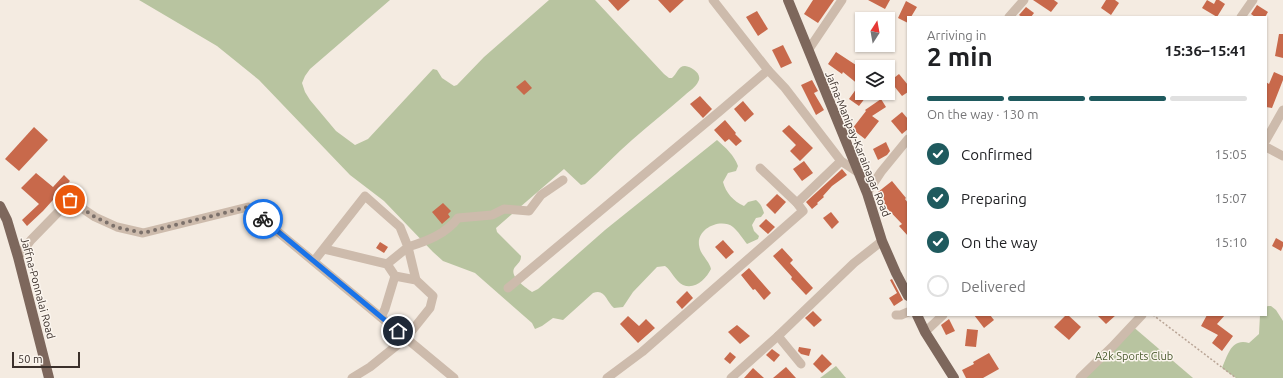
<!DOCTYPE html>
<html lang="en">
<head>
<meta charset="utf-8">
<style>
	body { margin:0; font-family:Ubuntu,sans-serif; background:#f6f6f6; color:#202124; height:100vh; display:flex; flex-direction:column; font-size:15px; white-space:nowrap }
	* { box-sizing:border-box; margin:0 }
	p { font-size:13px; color:#757577 }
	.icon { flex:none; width:22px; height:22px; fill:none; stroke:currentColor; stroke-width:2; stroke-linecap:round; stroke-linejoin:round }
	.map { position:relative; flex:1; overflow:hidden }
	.sheet { position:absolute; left:907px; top:16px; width:360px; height:300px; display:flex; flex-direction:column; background:#fff; border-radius:0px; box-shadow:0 1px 3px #0004 }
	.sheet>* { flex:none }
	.needle { width:26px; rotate:11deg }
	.controls { position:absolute; left:855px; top:12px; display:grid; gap:8px }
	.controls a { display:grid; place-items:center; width:40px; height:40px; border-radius:0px; background:#fff; box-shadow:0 1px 3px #0004; font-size:20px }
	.scale { position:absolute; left:12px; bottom:10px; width:68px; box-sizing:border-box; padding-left:4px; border:2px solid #3b302b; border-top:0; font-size:11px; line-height:14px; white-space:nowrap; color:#3b302b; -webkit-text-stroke:3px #fbf5ee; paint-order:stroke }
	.pin { position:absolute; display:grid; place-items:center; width:34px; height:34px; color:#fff; margin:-17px; border:2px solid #fff; border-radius:50%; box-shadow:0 1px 4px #0007 }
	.courier { position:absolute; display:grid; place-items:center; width:40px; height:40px; margin:-20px; border:3px solid #1a73e8; border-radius:50%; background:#fff; color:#222; box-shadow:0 1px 5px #0007 }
	.headline em { font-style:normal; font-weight:700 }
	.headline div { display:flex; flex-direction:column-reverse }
	.headline { display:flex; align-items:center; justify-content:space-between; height:68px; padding:0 20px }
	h1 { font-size:26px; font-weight:700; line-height:30px }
	.bar { display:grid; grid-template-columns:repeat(4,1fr); gap:6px 4px; align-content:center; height:48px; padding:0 20px }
	.bar i { height:5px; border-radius:3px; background:#e0e0e0 }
	.bar .on { background:#1f5a5e }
	.bar p { grid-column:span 4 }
	ol { padding:0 20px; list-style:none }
	li { display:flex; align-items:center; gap:12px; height:44px }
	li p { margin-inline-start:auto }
	li .icon { padding:4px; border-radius:50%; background:#1f5a5e; color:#fff; stroke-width:4 }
	li:last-child { color:#757577 }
	li i { width:22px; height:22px; border:2px solid #e0e0e0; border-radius:50% }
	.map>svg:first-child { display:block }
</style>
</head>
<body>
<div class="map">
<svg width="1283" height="378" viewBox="0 0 1283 378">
	<rect width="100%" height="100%" fill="#f4ebe1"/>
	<g fill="#b8c4a0">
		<path d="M139 0H390L310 69 305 76 302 83 305 92 310 100 336 131 355 145 368 139 433 69 437 70 442 78 454 86 457 85 484 57 549 0H595L664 74 669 78H672C677 74 678 66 685 66 692 67 703 74 698 82 696 87 689 91 685 95 668 110 649 125 632 140 616 154 601 170 585 184L581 185 564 169 496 228 497 232 521 256C521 262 518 263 515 267 508 276 525 287 532 292L538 289 605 230 717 140C726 148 734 155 738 166L736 171 728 173 723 182C726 193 733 201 744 206L748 202 756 200C761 204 762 207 764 213L761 217 756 218 752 225 754 231 759 236 758 239 747 244C743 239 738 231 733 227 721 218 697 228 699 245 700 255 709 260 711 269 706 279 695 290 683 285 675 281 672 271 665 266L657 267 633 292 623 307 614 308C606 301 605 288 593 293L563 320 553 318 542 326 535 329 532 323 475 273 443 261 433 252 384 201 350 175 259 80 217 46Z"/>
		<path d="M1268 306H1271L1276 310 1283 321V378H1236L1222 368C1228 355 1231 338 1249 343L1259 334 1260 315H1266V307Z"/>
		<path d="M1131 325 1193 378H1080Z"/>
		<path d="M836 366 846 378H820Z"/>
	</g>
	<g fill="#c8694b">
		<path d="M608 0H630L618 11Z"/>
		<path d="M658 0H684L670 13Z"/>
		<path d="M813 0H834L818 23 804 14Z"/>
		<path d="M868 0H890L885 9Z"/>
		<path d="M1033 0H1054L1058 3 1051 12Z"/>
		<path d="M1106 0H1115L1119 3 1111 15 1101 8Z"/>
		<path d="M1207 0 1214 4 1216 0H1219L1225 4 1217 17 1202 8Z"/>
		<path d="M906 1 917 7 911 17H908V23L898 18Z"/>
		<path d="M1257 5 1268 12 1265 17H1255L1251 14Z"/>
		<path d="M1026 7 1034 13 1031 17H1022L1019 15Z"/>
		<path d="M757 11 768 29 758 36 746 17Z"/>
		<path d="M1279 34H1283V58L1275 56Z"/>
		<path d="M783 45 792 63 781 68 772 50Z"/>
		<path d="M836 52 862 69V93H869L859 106 849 99 859 85 843 72 842 74 828 64Z"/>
		<path d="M1274 72 1283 76V80L1272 108 1266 107V82L1269 84Z"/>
		<path d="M899 74 908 85V92L902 96 890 81Z"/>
		<path d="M525 80 532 88 524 95 516 87Z"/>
		<path d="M812 80 818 91 814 93 824 110 816 115 801 85Z"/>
		<path d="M700 96 712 109 703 118 690 104Z"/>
		<path d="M881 99 886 107 872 116 879 121 865 139 852 129 866 111 865 110Z"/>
		<path d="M743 101 754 114 745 122 734 109Z"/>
		<path d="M902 112 908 119V129L902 134 891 121Z"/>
		<path d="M725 120 736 133 735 134 742 141 736 146 729 139 725 142 714 130Z"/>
		<path d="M789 125 813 148 800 161 790 151 796 145 782 131Z"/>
		<path d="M34 127 48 140 19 171 5 159Z"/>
		<path d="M886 142 890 151 887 155 878 160 873 149Z"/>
		<path d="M804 161 813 173 802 181 793 169Z"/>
		<path d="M842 169 847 175 832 186 823 196 824 197 817 203 818 204 812 209 806 202Z"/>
		<path d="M36 173 53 187 64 175 70 181 43 211 27 226 22 220 39 204 21 188Z"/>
		<path d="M892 181 906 198 905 199 908 203V236L899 226 902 224 881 202 884 199 878 192Z"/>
		<path d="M777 194 786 202 775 214 766 205Z"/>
		<path d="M443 203 451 211 448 214 450 217 442 224 432 212Z"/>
		<path d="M831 212 839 222 832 229 823 218Z"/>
		<path d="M766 219 775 227 768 234 759 226Z"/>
		<path d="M1276 238 1283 242V246L1281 251 1272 246Z"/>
		<path d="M723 240 734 252 726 259 715 247Z"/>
		<path d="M380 242 388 247 384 253 376 248Z"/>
		<path d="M782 248 793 260 790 263 813 288 806 295 791 279 792 277 773 256Z"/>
		<path d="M749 268 771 293 764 300 755 289 753 290 741 275Z"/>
		<path d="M892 279 903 300 894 306 889 298 897 293 890 280Z"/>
		<path d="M687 291 693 298 682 309 676 302Z"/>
		<path d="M813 311 822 320 814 327 805 318Z"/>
		<path d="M974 315H990L994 320 984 328Z"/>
		<path d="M1066 315H1068L1081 327 1069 340 1054 327Z"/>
		<path d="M1097 315H1116L1106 324Z"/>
		<path d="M1207 315H1225L1217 324 1233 336 1222 351 1212 343 1218 335 1201 326Z"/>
		<path d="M628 316 639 326 646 319 655 328 638 343 620 324Z"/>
		<path d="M949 319 955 331 946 335 941 325Z"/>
		<path d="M737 325 750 336 740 344 728 332Z"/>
		<path d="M967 329 978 330 976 347 965 346Z"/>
		<path d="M799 347 811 349 809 356 801 354 798 351Z"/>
		<path d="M772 349 780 355 774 362 766 355Z"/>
		<path d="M730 352 736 357 730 364 724 359Z"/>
		<path d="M989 353 999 369 983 378H966L962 370 974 364 973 362Z"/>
		<path d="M822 354 832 364 822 373 813 364Z"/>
		<path d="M786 367 796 378H773Z"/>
		<path d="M753 368 764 378H744Z"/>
	</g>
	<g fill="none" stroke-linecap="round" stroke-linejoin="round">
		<path stroke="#b9a596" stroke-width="1.5" stroke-dasharray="2 2" stroke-linecap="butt" d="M1153 315 1236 378"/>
		<g stroke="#cdbbac" stroke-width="9">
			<path d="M713 0 768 70 785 88 841 161 856 171"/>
			<path d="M1009 17 1024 0"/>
			<path d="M1241 17 1253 0"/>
			<path d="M809 49 842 0"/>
			<path d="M1266 140 1283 110"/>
			<path d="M1266 147 1283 156"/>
			<path d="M867 193 881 172 908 139"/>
			<path d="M797 203 841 161"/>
			<path d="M324 249 387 264 395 276 416 280 433 296 430 308 406 338 370 367 352 378"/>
			<path d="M18 257 31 240 70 200 95 217 117 227 143 233 248 207 454 378"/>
			<path d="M314 261 365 196 400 227 408 247 387 264"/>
			<path d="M416 280 408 247C427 241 446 234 458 218L492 215 504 209 529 211 541 195 563 180"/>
			<path d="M508 288 720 111 768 70"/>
			<path d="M896 315H901L908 312"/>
			<path d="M381 317 385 309 395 276"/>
			<path d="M925 332 943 315"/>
			<path d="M778 336 801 364"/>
			<path d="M607 378 642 352 803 211 797 203 760 168"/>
			<path d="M731 378 778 336 854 263 882 241"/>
			<path d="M1080 378 1112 347 1142 315"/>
		</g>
		<g stroke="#7d675c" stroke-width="10">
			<path d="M788 0 867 193 882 241 896 273 908 296"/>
			<path d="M0 206 7 220 18 257 49 378"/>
			<path d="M917 315 925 332 954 378"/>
		</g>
	</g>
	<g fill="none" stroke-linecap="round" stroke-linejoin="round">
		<path stroke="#7c716b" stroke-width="4" stroke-dasharray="0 7.2" d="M70 200 95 217 116 227 143 233 248 207 263 219"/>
		<path stroke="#1a73e8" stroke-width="5" d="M263 219 398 331"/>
	</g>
	<g text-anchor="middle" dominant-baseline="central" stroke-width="3" stroke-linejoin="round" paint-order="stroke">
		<g font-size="11" fill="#3b302b" stroke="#fbf5ee">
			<text transform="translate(858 144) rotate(68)">Jafna-Manipay-Karainagar Road</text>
			<text transform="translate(38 288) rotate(75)">Jaffna-Ponnalai Road</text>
		</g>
		<g font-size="11" fill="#4a5a2e" stroke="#fbf5ee">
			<text x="1134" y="356">A2k Sports Club</text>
		</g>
	</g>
</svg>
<div class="controls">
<a><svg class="needle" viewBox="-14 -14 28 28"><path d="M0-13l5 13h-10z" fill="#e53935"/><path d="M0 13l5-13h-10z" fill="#757577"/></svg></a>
<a><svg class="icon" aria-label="layers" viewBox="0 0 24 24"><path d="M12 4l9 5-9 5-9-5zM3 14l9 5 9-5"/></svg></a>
</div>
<div class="scale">50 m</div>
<div class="pin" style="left:70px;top:200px;background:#ea580c"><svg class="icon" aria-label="bag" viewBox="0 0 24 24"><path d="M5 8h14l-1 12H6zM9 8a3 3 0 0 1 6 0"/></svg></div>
<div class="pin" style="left:398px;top:331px;background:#1f2937"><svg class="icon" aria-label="home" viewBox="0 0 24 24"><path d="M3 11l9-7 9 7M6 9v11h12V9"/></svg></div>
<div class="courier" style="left:263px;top:219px"><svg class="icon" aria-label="bike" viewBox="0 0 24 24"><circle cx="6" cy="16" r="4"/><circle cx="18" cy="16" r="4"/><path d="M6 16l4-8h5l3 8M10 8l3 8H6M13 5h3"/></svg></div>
<section class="sheet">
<div class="headline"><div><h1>2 min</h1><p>Arriving in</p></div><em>15:36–15:41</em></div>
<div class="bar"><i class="on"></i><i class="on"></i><i class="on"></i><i></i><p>On the way · 130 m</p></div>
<ol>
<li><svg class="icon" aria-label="check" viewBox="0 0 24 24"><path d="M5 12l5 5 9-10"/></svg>Confirmed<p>15:05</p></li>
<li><svg class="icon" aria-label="check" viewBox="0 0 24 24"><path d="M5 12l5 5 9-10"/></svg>Preparing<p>15:07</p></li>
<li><svg class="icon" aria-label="check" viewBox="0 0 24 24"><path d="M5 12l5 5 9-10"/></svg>On the way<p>15:10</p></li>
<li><i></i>Delivered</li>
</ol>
</section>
</div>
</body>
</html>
